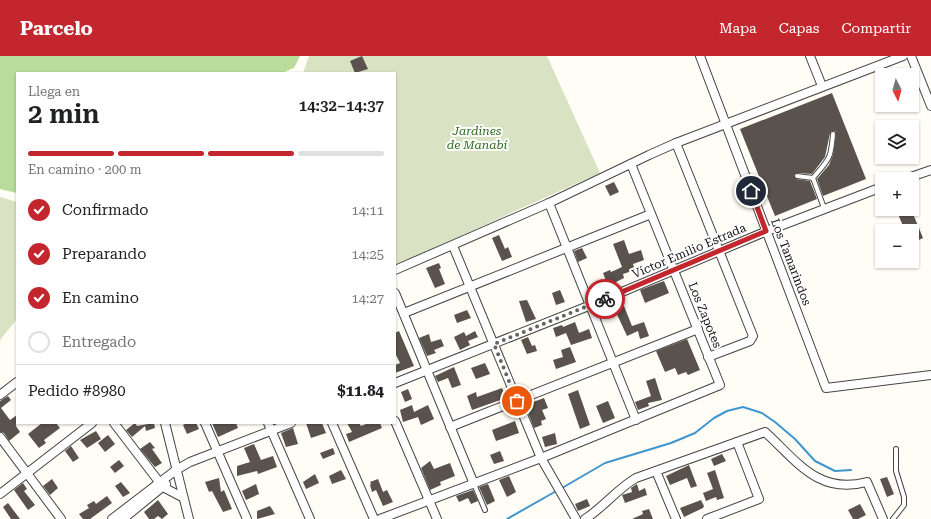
<!DOCTYPE html>
<html lang="es">
<head>
<meta charset="utf-8">
<style>
	body { margin:0; font-family:"Roboto Serif",serif; background:#f2f2f2; color:#202124; height:100vh; display:flex; flex-direction:column; font-size:15px; white-space:nowrap }
	* { box-sizing:border-box; margin:0 }
	p { font-size:13px; color:#757577 }
	.icon { flex:none; width:22px; height:22px; fill:none; stroke:currentColor; stroke-width:2; stroke-linecap:round; stroke-linejoin:round }
	.map { position:relative; flex:1; overflow:hidden }
	.details { position:absolute; left:16px; top:16px; width:380px; height:352px; display:flex; flex-direction:column; background:#fff; border-radius:0px; box-shadow:0 1px 3px #0004 }
	.details>* { flex:none }
	.needle { width:26px; rotate:174deg }
	.fabs { position:absolute; left:875px; top:12px; display:grid; gap:8px }
	.fabs a { display:grid; place-items:center; width:44px; height:44px; border-radius:0px; background:#fff; box-shadow:0 1px 3px #0004; font-size:20px }
	.pin { position:absolute; display:grid; place-items:center; width:34px; height:34px; color:#fff; margin:-17px; border:2px solid #fff; border-radius:50%; box-shadow:0 1px 4px #0007 }
	.courier { position:absolute; display:grid; place-items:center; width:40px; height:40px; margin:-20px; border:3px solid #c4262e; border-radius:50%; background:#fff; color:#222; box-shadow:0 1px 5px #0007 }
	.overview em { font-style:normal; font-weight:600 }
	.overview div { display:flex; flex-direction:column-reverse }
	.overview { display:flex; align-items:center; justify-content:space-between; height:68px; padding:0 12px }
	h1 { font-size:26px; font-weight:600; line-height:30px }
	.bar { display:grid; grid-template-columns:repeat(4,1fr); gap:6px 4px; align-content:center; height:48px; padding:0 12px }
	.bar i { height:5px; border-radius:3px; background:#e0e0e0 }
	.bar .on { background:#c4262e }
	.bar p { grid-column:span 4 }
	.line { display:flex; align-items:center; gap:10px; padding:0 12px; border-top:1px solid #e0e0e0 }
	.line div { flex:1 }
	ol { padding:0 12px; list-style:none }
	li { display:flex; align-items:center; gap:12px; height:44px }
	li p { margin-inline-start:auto }
	li .icon { padding:4px; border-radius:50%; background:#c4262e; color:#fff; stroke-width:4 }
	li:last-child { color:#757577 }
	li i { width:22px; height:22px; border:2px solid #e0e0e0; border-radius:50% }
	header { display:flex; align-items:center; gap:24px; box-sizing:border-box; height:56px; padding:0 20px; background:#c4262e; color:#fff }
	header strong { font-size:19px }
	nav { display:flex; gap:22px; margin-inline-start:auto; font-size:14px }
	.map>svg:first-child { display:block }
</style>
</head>
<body>
<header>
<strong>Parcelo</strong>
<nav><a>Mapa</a><a>Capas</a><a>Compartir</a></nav>
</header>
<div class="map">
<svg width="931" height="463" viewBox="0 0 931 463">
	<rect width="100%" height="100%" fill="#fffdf5"/>
	<path fill="#b9dc9c" d="M0 0H300L294 12 282 17H17V137L0 133Z"/>
	<g fill="#d9e3c4">
		<path d="M309 0H547L600 117 395 209V17H303Z"/>
		<path d="M0 141 17 146V263L0 284Z"/>
	</g>
	<g fill="none" stroke-linecap="round" stroke-linejoin="round">
		<g stroke="#3f96cf" stroke-width="2">
			<path d="M562 432 605 407 671 387 695 377 714 362 727 355 743 351 762 357 775 366 795 383 815 405 835 415 851 414"/>
			<path d="M507 463 558 434"/>
		</g>
	</g>
	<g fill="#5a524d">
		<path d="M362 0 368 13 355 17 350 5Z"/>
		<path d="M832 37 866 123 823 140 817 123 829 109 833 99 836 78 835 75H832L830 77 825 101 812 118 797 117 794 119 796 123 810 125 817 143 775 160 740 73Z"/>
		<path d="M614 126 619 136 610 140 605 130Z"/>
		<path d="M896 153H911L923 182 912 187V175H905Z"/>
		<path d="M499 179 505 193 508 191 512 201 502 205 492 182Z"/>
		<path d="M624 184 629 198 641 194 644 204 633 208 635 214 623 218 624 222 616 226 618 232 610 235 603 217 610 214 611 216 622 211 613 188Z"/>
		<path d="M582 192 587 202 578 206 574 195Z"/>
		<path d="M439 207 441 212 439 213 445 228 435 232 426 212Z"/>
		<path d="M664 225 669 237 645 247 640 234Z"/>
		<path d="M560 234 565 246 556 249 552 237Z"/>
		<path d="M527 244 536 263 526 266 519 245Z"/>
		<path d="M624 250 632 270 644 266 649 280 640 283 638 275 627 280 615 254Z"/>
		<path d="M608 251 612 259 603 263 599 255Z"/>
		<path d="M467 254 471 262 457 267 454 259Z"/>
		<path d="M575 266 579 277 589 273 592 282 571 289 566 277 556 281 553 272 562 269 563 271Z"/>
		<path d="M399 275 414 310 395 317V309L400 307 395 297V277Z"/>
		<path d="M475 275 478 281 468 285 470 289 460 294 454 281 464 276 466 280Z"/>
		<path d="M429 278 431 286 441 283 444 290 434 294 436 297 427 300 419 282Z"/>
		<path d="M528 281 532 290 535 289 537 295 527 298 521 284Z"/>
		<path d="M687 283 700 314 688 319 686 316 678 319 675 312 665 316 656 295Z"/>
		<path d="M570 291 576 306 556 313 553 304 563 301 561 294Z"/>
		<path d="M485 307 490 318 476 323 471 312Z"/>
		<path d="M454 311 461 329 452 332 448 322 438 326 435 320Z"/>
		<path d="M655 322 662 344 648 347 649 350 638 354 635 346 651 340 646 325Z"/>
		<path d="M502 332 506 342 472 354 467 340 476 336 477 341Z"/>
		<path d="M408 333 412 343 405 346 401 336Z"/>
		<path d="M578 334 590 369 580 373 568 338Z"/>
		<path d="M8 340 11 344 1 352 10 364 17 359 16 370 20 376 9 385 4 377 0 376V345Z"/>
		<path d="M544 342 548 352 542 354 546 363 541 365 542 369 534 372 525 349Z"/>
		<path d="M608 345 615 362 603 367 596 350Z"/>
		<path d="M412 349 414 356 428 349 434 363 421 369 418 361 403 366 400 354Z"/>
		<path d="M515 365 519 377 496 385 492 374Z"/>
		<path d="M42 367H56L60 372 44 384 46 387 39 392 28 378Z"/>
		<path d="M135 367 137 370 154 367 155 372 146 375 145 370 132 381 126 374Z"/>
		<path d="M187 367H196L199 373 187 378 183 369Z"/>
		<path d="M212 367H236L238 372 218 381Z"/>
		<path d="M306 367H322L326 377 311 382Z"/>
		<path d="M347 367H359L361 370 369 367H380L382 372 349 386 346 378 352 376Z"/>
		<path d="M293 372 298 388 286 391 281 377Z"/>
		<path d="M96 375 101 383 87 392 80 384Z"/>
		<path d="M555 377 557 388 545 391 542 381Z"/>
		<path d="M108 379 115 388 105 396 98 387Z"/>
		<path d="M150 386 155 392 152 393 162 407 155 411 140 393Z"/>
		<path d="M254 388 261 404 273 400 277 411 258 418 257 415 237 420V410L250 406 244 392Z"/>
		<path d="M71 390 79 402 73 406 65 395Z"/>
		<path d="M333 392 335 398 323 403 320 397Z"/>
		<path d="M500 395 504 405 494 408 490 399Z"/>
		<path d="M722 398 726 405 714 410 711 403Z"/>
		<path d="M119 404 124 410 115 417 110 411Z"/>
		<path d="M430 405 434 413 450 407 455 420 440 426 441 429 430 434 421 412Z"/>
		<path d="M689 409 697 430 691 432 687 422 670 429 666 420Z"/>
		<path d="M341 414 346 423 332 428 329 420Z"/>
		<path d="M715 414 724 442 717 444 716 441 706 445 703 437 713 433 707 417Z"/>
		<path d="M315 418 319 427 306 433 303 426Z"/>
		<path d="M509 420 516 436 507 441 499 424Z"/>
		<path d="M887 421 894 438 887 441 880 423Z"/>
		<path d="M219 422 221 436 224 434 232 453 223 456 212 435 209 436 205 426Z"/>
		<path d="M52 423 58 432 50 439 43 430Z"/>
		<path d="M378 423 383 436 387 434 393 446 383 450 376 434 372 436 370 429 371 428 370 426Z"/>
		<path d="M121 426 130 437 123 441 115 430Z"/>
		<path d="M23 427 27 433 24 435 35 449 28 454 14 434Z"/>
		<path d="M256 428 259 438 246 444 242 435Z"/>
		<path d="M488 428 495 445 487 449 479 431Z"/>
		<path d="M637 428 639 435 645 432 647 439 625 447 622 439 632 436 631 432Z"/>
		<path d="M473 434 478 445 471 448 468 442 459 446 456 440Z"/>
		<path d="M107 440 112 447 90 463H83L79 458 89 452 87 449 94 445 96 448Z"/>
		<path d="M587 443 590 450 578 455 575 448Z"/>
		<path d="M158 444 168 458 162 463 158 460 154 463H149L144 456Z"/>
		<path d="M701 444 704 450 703 452 684 461 680 452Z"/>
		<path d="M8 447 20 463H11L3 451Z"/>
		<path d="M860 448 866 459 858 463H853L848 454Z"/>
		<path d="M270 450 275 458 257 463V455Z"/>
		<path d="M649 453 653 463H632L643 458 642 455Z"/>
	</g>
	<g fill="none" stroke-linecap="round" stroke-linejoin="round">
		<g stroke="#444" stroke-width="6">
			<g id="lane">
				<path d="M797 120 813 122"/>
				<path d="M824 152 813 122C829 103 831 104 833 78"/>
				<path d="M474 428 485 454"/>
				<path d="M893 463 904 449V441L896 415V393"/>
			</g>
		</g>
		<g stroke="#444" stroke-width="10">
			<g id="street">
				<path d="M700 0 826 332 931 319"/>
				<path d="M810 0 822 30"/>
				<path d="M911 0 931 50"/>
				<path d="M676 87 753 280 750 285 708 301"/>
				<path d="M905 123 931 114"/>
				<path d="M549 147 636 364"/>
				<path d="M453 190 541 402 576 463"/>
				<path d="M395 214 549 147 649 99 676 87 903 0"/>
				<path d="M395 237 474 428"/>
				<path d="M404 257 651 158"/>
				<path d="M395 327 591 249 767 175 882 131"/>
				<path d="M0 339 17 326"/>
				<path d="M395 365 437 463"/>
				<path d="M114 367 163 431 182 441"/>
				<path d="M165 367 189 463"/>
				<path d="M205 367 247 463"/>
				<path d="M268 367 310 463"/>
				<path d="M332 367 374 463"/>
				<path d="M450 371 698 273"/>
				<path d="M0 381 61 463"/>
				<path d="M656 415 676 463"/>
				<path d="M0 438 92 367"/>
				<path d="M112 463 176 414 190 406 291 367"/>
				<path d="M123 463 166 428"/>
				<path d="M380 463 541 402 720 329 631 108"/>
				<path d="M585 463C604 451 617 433 636 422L765 376C797 405 818 439 867 426L883 463"/>
				<path d="M707 463 759 443 737 386"/>
			</g>
		</g>
		<use href="#lane" stroke="#fff" stroke-width="4"/>
		<use href="#street" stroke="#fff" stroke-width="8"/>
	</g>
	<g fill="none" stroke-linecap="round" stroke-linejoin="round">
		<path stroke="#646461" stroke-width="4" stroke-dasharray="0 7.2" d="M517 345 494 288 605 243"/>
		<path stroke="#c4262e" stroke-width="5" d="M605 243 766 175 751 135"/>
	</g>
	<g text-anchor="middle" dominant-baseline="central" stroke-width="4" stroke-linejoin="round" paint-order="stroke">
		<g font-size="12" font-style="italic" fill="#2f6b1f" stroke="#fff">
			<text x="477" y="75">Jardines<tspan x="477" dy="14">de Manabí</tspan></text>
		</g>
		<g font-size="12" fill="#111" stroke="#fff">
			<text transform="translate(689 195) rotate(-23)">Víctor Emilio Estrada</text>
			<text transform="translate(791 206) rotate(69)">Los Tamarindos</text>
			<text transform="translate(705 259) rotate(68)">Los Zapotes</text>
		</g>
	</g>
</svg>
<div class="fabs">
<a><svg class="needle" viewBox="-14 -14 28 28"><path d="M0-13l5 13h-10z" fill="#e53935"/><path d="M0 13l5-13h-10z" fill="#757577"/></svg></a>
<a><svg class="icon" aria-label="layers" viewBox="0 0 24 24"><path d="M12 4l9 5-9 5-9-5zM3 14l9 5 9-5"/></svg></a>
<a>+</a>
<a>−</a>
</div>
<div class="pin" style="left:517px;top:345px;background:#ea580c"><svg class="icon" aria-label="bag" viewBox="0 0 24 24"><path d="M5 8h14l-1 12H6zM9 8a3 3 0 0 1 6 0"/></svg></div>
<div class="pin" style="left:751px;top:135px;background:#1f2937"><svg class="icon" aria-label="home" viewBox="0 0 24 24"><path d="M3 11l9-7 9 7M6 9v11h12V9"/></svg></div>
<div class="courier" style="left:605px;top:243px"><svg class="icon" aria-label="bike" viewBox="0 0 24 24"><circle cx="6" cy="16" r="4"/><circle cx="18" cy="16" r="4"/><path d="M6 16l4-8h5l3 8M10 8l3 8H6M13 5h3"/></svg></div>
<section class="details">
<div class="overview"><div><h1>2 min</h1><p>Llega en</p></div><em>14:32–14:37</em></div>
<div class="bar"><i class="on"></i><i class="on"></i><i class="on"></i><i></i><p>En camino · 200 m</p></div>
<ol>
<li><svg class="icon" aria-label="check" viewBox="0 0 24 24"><path d="M5 12l5 5 9-10"/></svg>Confirmado<p>14:11</p></li>
<li><svg class="icon" aria-label="check" viewBox="0 0 24 24"><path d="M5 12l5 5 9-10"/></svg>Preparando<p>14:25</p></li>
<li><svg class="icon" aria-label="check" viewBox="0 0 24 24"><path d="M5 12l5 5 9-10"/></svg>En camino<p>14:27</p></li>
<li><i></i>Entregado</li>
</ol>
<div class="line" style="height:52px"><div>Pedido #8980</div><b>$11.84</b></div>
</section>
</div>
</body>
</html>
